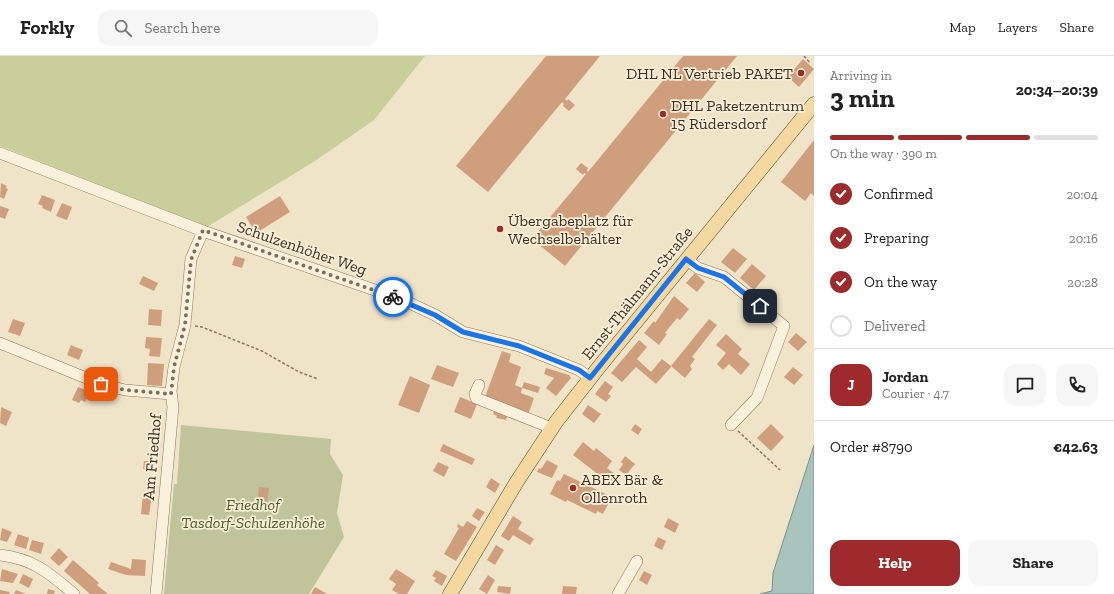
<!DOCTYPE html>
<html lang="en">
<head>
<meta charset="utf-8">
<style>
	body { margin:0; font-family:"Zilla Slab",serif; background:#f6f6f6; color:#222; height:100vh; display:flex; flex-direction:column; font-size:15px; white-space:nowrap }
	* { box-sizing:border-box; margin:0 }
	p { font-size:13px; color:#767676 }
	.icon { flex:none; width:22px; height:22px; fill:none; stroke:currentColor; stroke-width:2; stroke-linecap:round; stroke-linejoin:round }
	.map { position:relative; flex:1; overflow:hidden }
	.panel { display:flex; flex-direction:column; background:#fff; width:300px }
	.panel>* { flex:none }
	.pin { position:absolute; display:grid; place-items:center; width:34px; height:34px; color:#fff; margin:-17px; border-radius:8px; box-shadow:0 2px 6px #0006 }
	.courier { position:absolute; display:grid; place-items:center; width:40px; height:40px; margin:-20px; border:3px solid #1a73e8; border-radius:50%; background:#fff; color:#222; box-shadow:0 1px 5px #0007 }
	.headline em { font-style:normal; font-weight:800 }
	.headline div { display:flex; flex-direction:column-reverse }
	.headline { display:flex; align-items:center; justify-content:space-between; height:68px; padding:0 16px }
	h1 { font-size:26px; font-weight:800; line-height:30px }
	.bar { display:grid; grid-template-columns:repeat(4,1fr); gap:6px 4px; align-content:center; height:48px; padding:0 16px }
	.bar i { height:5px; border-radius:3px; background:#e0e0e0 }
	.bar .active { background:#9e2a2b }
	.bar p { grid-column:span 4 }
	.line { display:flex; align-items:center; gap:10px; padding:0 16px; border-top:1px solid #e0e0e0 }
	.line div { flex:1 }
	.round { display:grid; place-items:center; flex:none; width:42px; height:42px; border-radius:12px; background:#f6f6f6 }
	ol { padding:0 16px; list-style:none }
	li { display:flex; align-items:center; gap:12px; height:44px }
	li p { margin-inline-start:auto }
	li .icon { padding:4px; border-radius:50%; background:#9e2a2b; color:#fff; stroke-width:4 }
	li:last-child { color:#767676 }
	li i { width:22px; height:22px; border:2px solid #e0e0e0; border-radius:50% }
	.action { display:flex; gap:8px; margin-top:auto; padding:8px 16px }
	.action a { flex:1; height:46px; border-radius:12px; background:#9e2a2b; color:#fff; font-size:16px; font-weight:800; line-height:46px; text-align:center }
	.action a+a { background:#f6f6f6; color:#222 }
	header { display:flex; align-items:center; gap:24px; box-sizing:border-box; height:56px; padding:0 20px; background:#fff; border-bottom:1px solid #e0e0e0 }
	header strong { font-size:19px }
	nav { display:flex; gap:22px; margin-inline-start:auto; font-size:14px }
	.search { width:280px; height:36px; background:#f6f6f6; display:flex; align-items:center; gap:10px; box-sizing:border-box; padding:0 14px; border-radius:12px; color:#767676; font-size:15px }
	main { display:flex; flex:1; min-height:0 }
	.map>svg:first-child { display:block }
</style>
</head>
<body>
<header>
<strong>Forkly</strong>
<div class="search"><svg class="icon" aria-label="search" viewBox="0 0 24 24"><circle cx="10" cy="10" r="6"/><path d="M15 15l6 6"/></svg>Search here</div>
<nav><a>Map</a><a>Layers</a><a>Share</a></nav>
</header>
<main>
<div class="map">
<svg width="814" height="538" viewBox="0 0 814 538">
	<rect width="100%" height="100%" fill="#f0e4c8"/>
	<path fill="#c9cf9b" d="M0 0H425L374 64 315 105 207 171 0 90Z"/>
	<path fill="#bfc49a" d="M181 369 331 383 330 398 343 419 337 457 344 481 309 538H164L174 428H177Z"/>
	<path fill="#a9c4bc" stroke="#6f938a" d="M814 389V538H760L772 535 773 517Z"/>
	<g fill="#cf9f7d">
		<path d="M546 0H600L565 43 567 45 568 43 575 49 569 55 563 50 564 48 562 46 488 136 456 110Z"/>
		<path d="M683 0H737L565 210 532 183 586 118 584 117 583 119 576 113 581 107 588 112 587 114 588 116Z"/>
		<path d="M803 3 814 13 799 31 788 21Z"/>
		<path d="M814 84V140L811 137 805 145 781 126Z"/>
		<path d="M1 127 7 130 6 132 8 133 4 143 0 141Z"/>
		<path d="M42 139 55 144 51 156 42 152 43 150 38 148Z"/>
		<path d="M280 140 290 156 256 177 246 161Z"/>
		<path d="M62 147 72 151 67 164 56 160Z"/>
		<path d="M0 150 9 153 5 163 0 161Z"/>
		<path d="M733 192 747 203 735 217 721 206Z"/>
		<path d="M235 200 245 203 242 212 232 209Z"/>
		<path d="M752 208 766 220 754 234 740 222Z"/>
		<path d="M695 217 705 226 697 236 686 227Z"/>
		<path d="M143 220 158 227 154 235 139 228Z"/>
		<path d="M674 240 689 253 680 264 677 262 665 277 667 278 659 289 644 277 654 265 655 267Z"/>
		<path d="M149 253 162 254 161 270 148 269Z"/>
		<path d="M13 263 25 267 20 280 8 276Z"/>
		<path d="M709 263 717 269 692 301 695 303 690 310 692 313 685 322 671 310Z"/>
		<path d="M796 277 807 286 798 295 788 286Z"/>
		<path d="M726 278 742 293 738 298 750 308 741 319 729 308 723 314 717 308 726 297 716 289Z"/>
		<path d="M146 281 162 282 160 301 149 300 150 293 145 292Z"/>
		<path d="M639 284 647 291 637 303 651 316 662 303 671 310V311L656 328 636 311 622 326 611 317Z"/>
		<path d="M71 289 83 294 79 304 67 299Z"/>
		<path d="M502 295 511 298 509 306 521 311 515 329 522 332 521 337 534 342 528 359 485 341Z"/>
		<path d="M148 307 164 308 162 330 147 329Z"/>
		<path d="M437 309 459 317 453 331 431 323Z"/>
		<path d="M793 311 803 319 794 329 784 321Z"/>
		<path d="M546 312 569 319 571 322 556 340 546 332 554 322 544 318Z"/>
		<path d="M410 320 430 329 419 357 398 349Z"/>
		<path d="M605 325 613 331 608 338 611 340 606 346 595 338Z"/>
		<path d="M524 326 540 331 538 337 522 332Z"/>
		<path d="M78 331 90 336 85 346 81 344 79 347 72 344Z"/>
		<path d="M460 341 477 348 471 363 454 356Z"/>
		<path d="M588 349 601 358 594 367 582 358Z"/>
		<path d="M1 351 12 356 6 370 0 367Z"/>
		<path d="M495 353 508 359 506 364 496 362 497 360 493 358Z"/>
		<path d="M635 368 642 373 638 379 631 374Z"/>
		<path d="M771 368 784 381 771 395 757 382Z"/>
		<path d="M583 386 594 395 596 392 612 405 607 412 616 419 609 427 605 424 604 426 597 422 599 419 573 399Z"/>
		<path d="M443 388 475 403 472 409 440 395Z"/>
		<path d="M625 400 635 408 626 419 619 414 623 408 621 406Z"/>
		<path d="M547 404 558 410 552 422 537 416 539 412 541 413Z"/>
		<path d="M144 405H153L152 414 143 413Z"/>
		<path d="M438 406 449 411 444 421 433 415Z"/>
		<path d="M564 418 612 441 603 458 597 455 596 458 567 444 566 446 550 438 557 424 560 425Z"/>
		<path d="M491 422 500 428 495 437 486 431Z"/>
		<path d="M259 431 269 432 267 449 257 448Z"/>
		<path d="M143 438 152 439 149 459 141 458Z"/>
		<path d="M477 452 485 456 479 465 472 460Z"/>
		<path d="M513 460 522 466 518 473 534 483 530 489 513 479 509 485 501 480Z"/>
		<path d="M668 462 679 468 675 477 664 471Z"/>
		<path d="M467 465 477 471 456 505 444 498 459 472 457 471 458 468 463 471Z"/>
		<path d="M2 472 12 476 7 486 0 484Z"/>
		<path d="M18 478 29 482 26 493 14 489Z"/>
		<path d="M658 481 666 485 662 494 654 490Z"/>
		<path d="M32 484 44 487 41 498 29 494Z"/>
		<path d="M496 489 504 494 495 509 487 504Z"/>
		<path d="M59 492 68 501 59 510 50 502Z"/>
		<path d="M132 503 146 504 145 520 126 519 108 513 111 506 131 513Z"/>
		<path d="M73 504 99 527 97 529 108 538H90L64 515Z"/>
		<path d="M2 513 18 518 13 527 0 525Z"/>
		<path d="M396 513 415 525 407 538H399L392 534 396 528 389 523Z"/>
		<path d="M436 514 447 520 442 530 434 525 436 522 432 520Z"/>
		<path d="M644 515 652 519 647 529 639 524Z"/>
		<path d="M23 518 33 523 29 532 19 527Z"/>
		<path d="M488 519 495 524 487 538 479 533Z"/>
		<path d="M498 530 511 531 510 538 497 536Z"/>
		<path d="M563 530 577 531 576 538H562Z"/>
		<path d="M315 531 327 538H311Z"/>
		<path d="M48 533 55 535 54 538H47Z"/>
		<path d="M0 534 10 536 9 538H0Z"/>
		<path d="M16 534 26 538H14Z"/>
	</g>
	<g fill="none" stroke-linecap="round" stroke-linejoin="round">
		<g stroke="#8d765c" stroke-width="12">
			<g id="minor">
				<path d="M0 97 203 175 401 243 435 259 463 276 519 290 579 314 590 322"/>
				<path d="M686 203 698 212 724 221 784 270 757 342 731 369"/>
				<path d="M0 287 101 328 125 334 171 338"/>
				<path d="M479 329 475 338 476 342 544 369 551 374"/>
				<path d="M0 499C34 503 49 517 74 538"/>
				<path d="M156 538 173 351 171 335 174 311 185 269 191 203 203 175"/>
				<path d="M618 538 637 505"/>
			</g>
		</g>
		<g stroke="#5b4430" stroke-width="15">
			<path id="major" d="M450 538 516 427 556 366 599 311 814 48"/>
		</g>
		<g stroke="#8d765c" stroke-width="1.5" stroke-dasharray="3 2" stroke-linecap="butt">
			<path d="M804 0 809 6 808 7"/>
			<path d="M195 270 202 271 262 295 299 316 318 323"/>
			<path d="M738 375 780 414"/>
		</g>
		<use href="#minor" stroke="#faf1dc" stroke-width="11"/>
		<use href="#major" stroke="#f3d9a0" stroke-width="14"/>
	</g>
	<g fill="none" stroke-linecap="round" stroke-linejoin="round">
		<path stroke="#7c6e5b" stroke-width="4" stroke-dasharray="0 7.2" d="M101 328 125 334 171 338 174 311 185 269 191 204 203 174 393 241"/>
		<path stroke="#1a73e8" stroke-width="5" d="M393 241 435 259 463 276 519 290 579 314 590 322 686 203 698 212 724 221 760 250"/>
	</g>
	<g fill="#9e2a2b" stroke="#f7eed8" stroke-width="1.5">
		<circle cx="801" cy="17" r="4"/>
		<circle cx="663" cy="58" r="4"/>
		<circle cx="500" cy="173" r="4"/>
		<circle cx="573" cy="432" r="4"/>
	</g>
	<g text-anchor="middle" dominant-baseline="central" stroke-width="3.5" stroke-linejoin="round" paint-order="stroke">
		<g font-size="16" fill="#3d2e20" stroke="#f7eed8" text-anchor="start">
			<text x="793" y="17" text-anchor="end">DHL NL Vertrieb PAKET</text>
			<text x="671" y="49">DHL Paketzentrum<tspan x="671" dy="18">15 Rüdersdorf</tspan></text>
			<text x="508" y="164">Übergabeplatz für<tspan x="508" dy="18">Wechselbehälter</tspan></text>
			<text x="581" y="423">ABEX Bär &amp;<tspan x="581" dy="18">Ollenroth</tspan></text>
		</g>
		<g font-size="16" fill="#3d2e20" stroke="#f7eed8">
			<text transform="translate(302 192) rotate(19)">Schulzenhöher Weg</text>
			<text transform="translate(637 237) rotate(-51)">Ernst-Thälmann-Straße</text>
			<text transform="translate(152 401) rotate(-85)">Am Friedhof</text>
		</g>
		<g font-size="16" font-style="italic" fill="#4d5a26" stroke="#f7eed8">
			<text x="253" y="448">Friedhof<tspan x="253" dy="18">Tasdorf-Schulzenhöhe</tspan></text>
		</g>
	</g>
</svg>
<div class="pin" style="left:101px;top:328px;background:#ea580c"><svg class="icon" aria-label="bag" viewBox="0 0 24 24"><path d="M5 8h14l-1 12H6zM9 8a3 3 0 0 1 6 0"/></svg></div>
<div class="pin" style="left:760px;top:250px;background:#1f2937"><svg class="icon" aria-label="home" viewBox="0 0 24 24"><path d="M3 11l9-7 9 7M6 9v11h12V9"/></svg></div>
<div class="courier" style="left:393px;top:241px"><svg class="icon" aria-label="bike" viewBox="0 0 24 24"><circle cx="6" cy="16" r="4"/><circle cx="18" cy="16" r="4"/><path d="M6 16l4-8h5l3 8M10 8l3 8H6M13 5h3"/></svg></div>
</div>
<section class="panel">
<div class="headline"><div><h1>3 min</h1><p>Arriving in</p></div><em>20:34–20:39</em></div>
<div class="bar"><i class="active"></i><i class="active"></i><i class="active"></i><i></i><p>On the way · 390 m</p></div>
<ol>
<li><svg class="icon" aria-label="check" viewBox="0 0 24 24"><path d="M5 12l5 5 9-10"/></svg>Confirmed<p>20:04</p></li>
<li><svg class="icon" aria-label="check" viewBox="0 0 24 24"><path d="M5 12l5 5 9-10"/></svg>Preparing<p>20:16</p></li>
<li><svg class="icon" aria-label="check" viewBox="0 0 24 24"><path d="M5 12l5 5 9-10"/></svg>On the way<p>20:28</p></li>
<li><i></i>Delivered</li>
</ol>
<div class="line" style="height:72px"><b class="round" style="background:#9e2a2b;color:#fff">J</b><div><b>Jordan</b><p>Courier · 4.7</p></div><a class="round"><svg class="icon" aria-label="chat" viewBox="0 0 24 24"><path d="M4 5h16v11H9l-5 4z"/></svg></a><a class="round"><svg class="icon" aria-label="phone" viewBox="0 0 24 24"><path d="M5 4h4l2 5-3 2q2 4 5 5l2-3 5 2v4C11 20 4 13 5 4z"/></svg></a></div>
<div class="line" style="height:52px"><div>Order #8790</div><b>€42.63</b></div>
<div class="action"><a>Help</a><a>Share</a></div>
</section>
</main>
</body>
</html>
